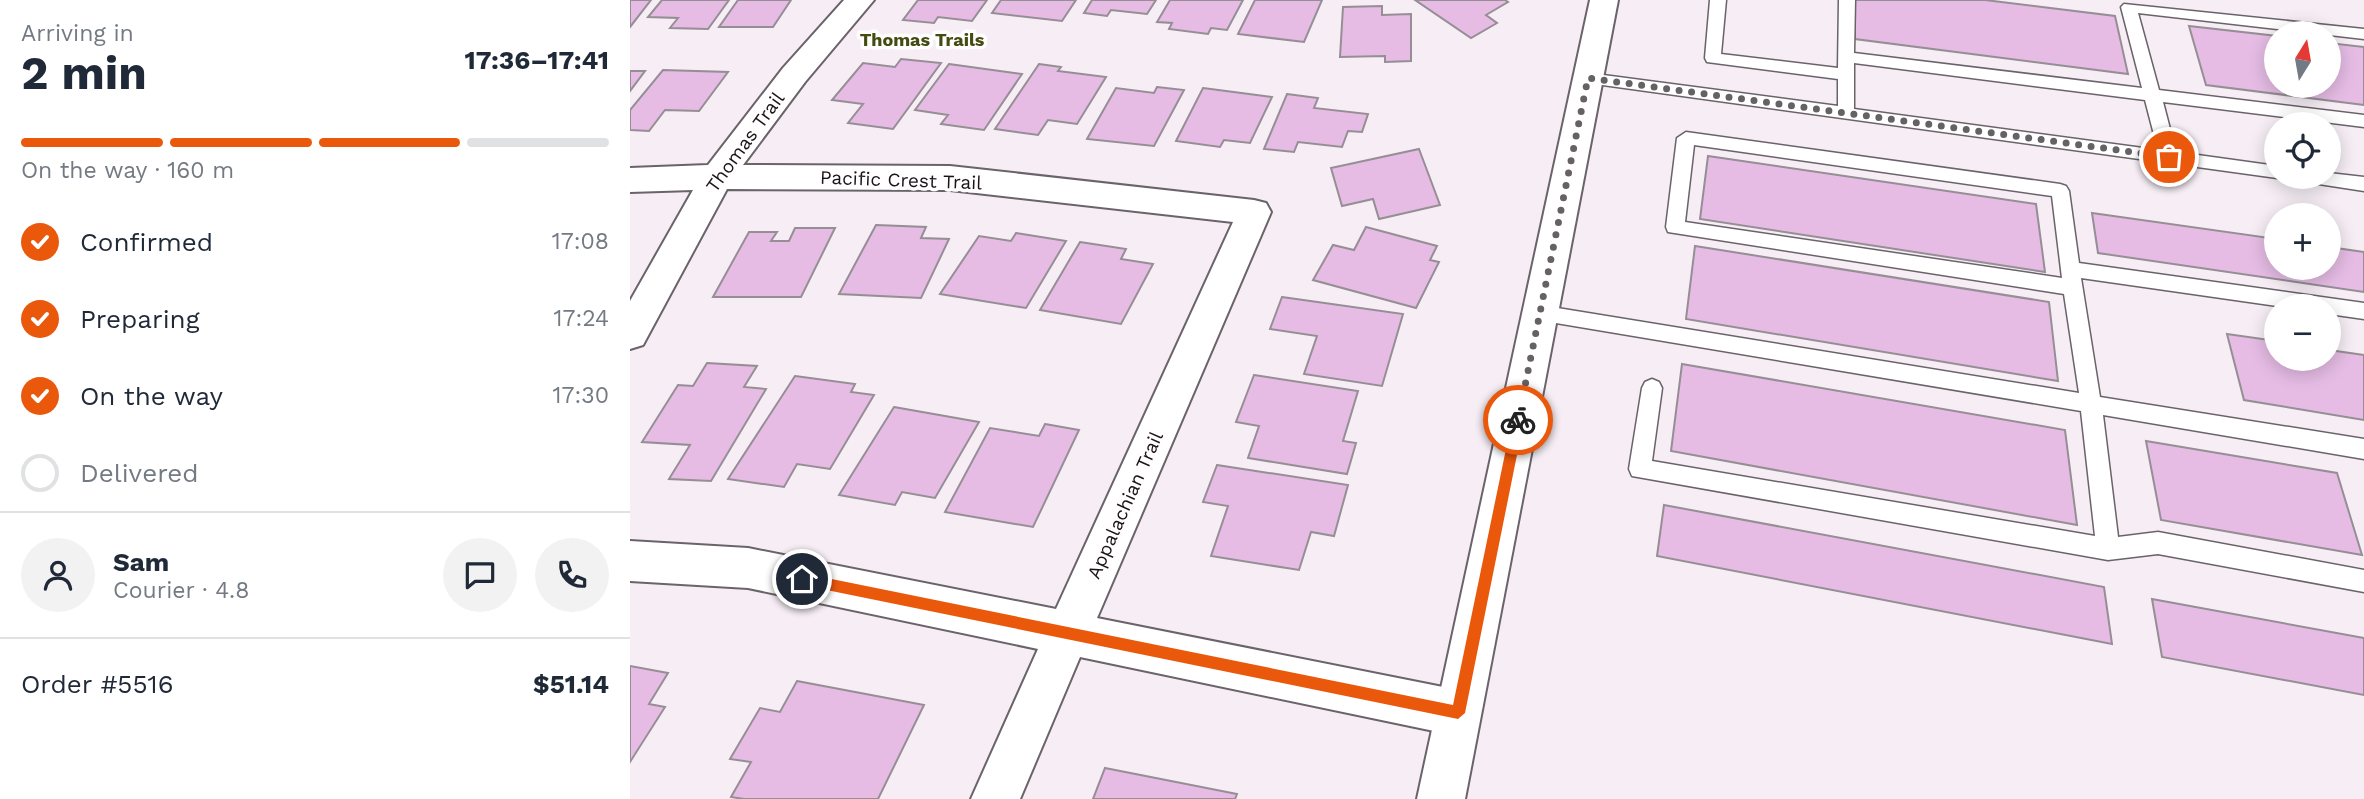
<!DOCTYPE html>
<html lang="en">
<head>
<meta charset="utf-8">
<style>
	body { margin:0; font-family:"Work Sans",sans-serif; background:#f2f2f3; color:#1f2937; height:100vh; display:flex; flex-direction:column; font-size:26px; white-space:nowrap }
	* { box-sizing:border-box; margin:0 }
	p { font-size:23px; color:#747a83 }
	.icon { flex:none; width:38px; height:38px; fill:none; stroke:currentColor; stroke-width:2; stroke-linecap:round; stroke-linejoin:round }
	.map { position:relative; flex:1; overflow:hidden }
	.side { display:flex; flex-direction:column; background:#fff; width:630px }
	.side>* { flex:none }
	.needle { width:46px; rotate:11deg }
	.controls { position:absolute; left:1634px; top:21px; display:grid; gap:14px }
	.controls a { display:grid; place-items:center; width:77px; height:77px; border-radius:50%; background:#fff; box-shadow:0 4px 18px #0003; font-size:35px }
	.pin { position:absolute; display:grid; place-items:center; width:60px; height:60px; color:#fff; margin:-30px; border:4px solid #fff; border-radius:50%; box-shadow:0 2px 7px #0007 }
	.courier { position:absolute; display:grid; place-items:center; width:70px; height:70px; margin:-35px; border:5px solid #ea580c; border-radius:50%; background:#fff; color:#222; box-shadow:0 2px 9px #0007 }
	.overview em { font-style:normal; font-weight:700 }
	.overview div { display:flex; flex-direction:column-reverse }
	.overview { display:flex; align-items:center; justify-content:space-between; height:119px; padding:0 21px }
	h1 { font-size:46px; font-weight:700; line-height:52px }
	.bar { display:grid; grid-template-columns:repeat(4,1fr); gap:10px 7px; align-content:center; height:84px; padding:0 21px }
	.bar i { height:9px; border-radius:5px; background:#e0e1e3 }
	.bar .current { background:#ea580c }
	.bar p { grid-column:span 4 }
	.line { display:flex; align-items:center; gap:18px; padding:0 21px; border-top:2px solid #e0e1e3 }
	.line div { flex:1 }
	.round { display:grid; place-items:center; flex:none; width:74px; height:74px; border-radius:37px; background:#f2f2f3 }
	ol { padding:0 21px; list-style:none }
	li { display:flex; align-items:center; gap:21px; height:77px }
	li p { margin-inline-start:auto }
	li .icon { padding:7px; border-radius:50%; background:#ea580c; color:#fff; stroke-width:4 }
	li:last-child { color:#747a83 }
	li i { width:38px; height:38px; border:4px solid #e0e1e3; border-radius:50% }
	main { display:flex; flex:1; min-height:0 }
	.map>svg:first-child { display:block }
</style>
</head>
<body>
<main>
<section class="side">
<div class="overview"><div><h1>2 min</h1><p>Arriving in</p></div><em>17:36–17:41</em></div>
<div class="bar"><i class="current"></i><i class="current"></i><i class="current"></i><i></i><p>On the way · 160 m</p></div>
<ol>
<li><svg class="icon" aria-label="check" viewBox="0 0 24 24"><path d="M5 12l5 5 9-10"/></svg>Confirmed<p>17:08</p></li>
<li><svg class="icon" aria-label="check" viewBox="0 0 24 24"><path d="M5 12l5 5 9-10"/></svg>Preparing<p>17:24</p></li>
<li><svg class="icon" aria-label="check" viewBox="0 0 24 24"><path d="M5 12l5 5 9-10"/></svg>On the way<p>17:30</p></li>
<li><i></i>Delivered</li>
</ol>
<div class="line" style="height:126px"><a class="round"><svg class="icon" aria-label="person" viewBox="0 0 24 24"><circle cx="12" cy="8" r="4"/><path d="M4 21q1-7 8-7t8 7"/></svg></a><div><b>Sam</b><p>Courier · 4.8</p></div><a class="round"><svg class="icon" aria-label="chat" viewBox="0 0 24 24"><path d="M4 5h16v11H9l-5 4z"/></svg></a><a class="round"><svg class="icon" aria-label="phone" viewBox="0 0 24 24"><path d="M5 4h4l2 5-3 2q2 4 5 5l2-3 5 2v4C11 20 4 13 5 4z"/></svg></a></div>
<div class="line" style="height:91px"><div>Order #5516</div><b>$51.14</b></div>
</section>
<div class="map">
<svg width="1734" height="799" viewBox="0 0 1734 799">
	<rect width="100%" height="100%" fill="#f6edf5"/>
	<g fill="#e6bce5" stroke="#968e95" stroke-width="2">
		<path d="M0 0H21L0 27Z"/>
		<path d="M32 0H99L78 29 40 28 48 18 18 17Z"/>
		<path d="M108 0H161L143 27H89Z"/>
		<path d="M288 0H357L342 21 308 17 304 23 273 20Z"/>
		<path d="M371 0H446L432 21 362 13Z"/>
		<path d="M462 0H526L517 14 481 10 477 16 454 13Z"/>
		<path d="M540 0H613L597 30 581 28 578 34 539 29 542 23 527 22Z"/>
		<path d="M625 0H692L674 42 608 34Z"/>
		<path d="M785 0H875L878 2 856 15 867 23 841 38Z"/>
		<path d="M1225 0H1355L1485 16 1498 74 1225 39Z"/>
		<path d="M752 6V15L781 14V61L755 62V56L710 57 713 7Z"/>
		<path d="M1559 26 1647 36V86H1699V43L1734 47V105L1576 85Z"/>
		<path d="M271 59 311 63 263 129 218 123 233 104 202 100 233 63 265 67Z"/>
		<path d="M319 64 392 74 354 130 311 124 318 115 285 110Z"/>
		<path d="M409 64 431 67 428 71 476 77 447 124 418 120 408 135 365 129Z"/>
		<path d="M33 70 98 72 69 111 35 110 19 131 0 130V110Z"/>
		<path d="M0 71H15L0 91Z"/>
		<path d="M527 87 554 90 524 146 457 139 486 88 524 93Z"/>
		<path d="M573 88 642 97 620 143 594 140 590 147 546 141Z"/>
		<path d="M657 94 688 98 684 108 738 114 732 132 718 131 712 147 668 142 664 152 634 149Z"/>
		<path d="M789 149 810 205 749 219 743 199 712 206 701 168Z"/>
		<path d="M1078 156 1406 204 1415 272 1070 219Z"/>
		<path d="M1462 213 1647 239V268H1699V247L1734 252V292L1468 253Z"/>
		<path d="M246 225 296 227 291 238 319 239 291 298 209 294Z"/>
		<path d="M736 227 807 246 800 260 809 262 786 308 683 280 703 245 724 250Z"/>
		<path d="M165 228H205L171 297H83L119 232H147L141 241H159Z"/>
		<path d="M386 233 436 241 396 308 310 294 349 236 381 241Z"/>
		<path d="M450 242 496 249 491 259 523 264 491 324 410 310Z"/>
		<path d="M1065 246 1419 302 1428 381 1056 319Z"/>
		<path d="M652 297 773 314 752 386 674 374 687 336 640 329Z"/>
		<path d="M1597 334 1647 341V359H1699V350L1734 355V420L1614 400Z"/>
		<path d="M77 363 127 366 114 387 136 389 81 481 39 479 60 445 12 442 48 385 63 386Z"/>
		<path d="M1052 364 1435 430 1447 525 1041 451Z"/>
		<path d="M624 375 728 391 713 441 726 443 717 474 618 458 629 426 606 422Z"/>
		<path d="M165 376 225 384 221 392 244 395 200 469 167 464 154 487 98 479Z"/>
		<path d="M264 407 349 422 305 498 272 492 265 505 209 495Z"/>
		<path d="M415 424 449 430 403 527 315 512 360 428 409 436Z"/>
		<path d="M1516 441 1707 473 1732 555 1531 520Z"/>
		<path d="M587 465 718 485 704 536 681 532 669 570 581 556 598 506 573 502Z"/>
		<path d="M1034 505 1474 587 1482 644 1027 556Z"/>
		<path d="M1522 599 1734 638V695L1532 657Z"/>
		<path d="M0 666 38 673 19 704 35 707 0 762Z"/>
		<path d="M167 681 294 705 248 799H114L101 797 121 762 100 759 130 708 150 712Z"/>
		<path d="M475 768 607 794 605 799H463Z"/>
	</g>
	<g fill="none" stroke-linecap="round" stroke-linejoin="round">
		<g stroke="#6a636a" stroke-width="3">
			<g id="service">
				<path d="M1080 0H1096L1091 54 1208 68 1209 0H1225L1224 53 1512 88 1491 7 1494 4 1734 29V39L1508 13 1529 90 1734 115V127L1533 102 1546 152 1647 166V177H1653L1647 178 958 83 950 78 958 73 1208 106V79L1077 62 1075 58ZM1224 63 1515 100 1528 150 1224 109Z"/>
				<path d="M1056 132 1430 184 1436 186 1439 191 1449 263 1734 303V319L1699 314V306H1647L1451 278 1470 397 1734 439V459L1473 415 1488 537 1528 532 1734 570V592L1528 554 1478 560 1002 476 999 469 1012 388 1015 382 1022 379 1029 382 1032 388 1022 461 1465 536 1451 411 902 319 899 313 902 307 909 305 1449 393 1434 294 1038 232 1036 227 1047 138ZM1064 145 1422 196 1432 278 1055 222Z"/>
				<path d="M1699 173 1734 177V191L1682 183 1676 182 1673 177H1699Z"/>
			</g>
		</g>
		<g stroke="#6a636a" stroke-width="4">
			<path id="minor" d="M214 0H244L175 82 113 165 320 166 624 200 636 203 641 212 467 618 828 690 844 697 851 713 844 729 828 736 450 657 390 799H341L408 649 118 588 0 581V541L118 548 426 609 603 222 320 190 97 189 13 345 0 349V301L63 190 0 192V168L78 165 153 68Z"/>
		</g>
		<g stroke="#6a636a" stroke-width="4">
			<path id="tertiary" d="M960 0H988L835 799H787Z"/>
		</g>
		<use href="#service" fill="#fff" fill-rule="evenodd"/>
		<use href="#minor" fill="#fff" fill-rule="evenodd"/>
		<use href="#tertiary" fill="#fff" fill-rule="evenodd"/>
	</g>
	<path fill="#ea580c" d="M888 415 894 420 835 713 828 719 172 585 165 579 172 573 823 705 882 420Z"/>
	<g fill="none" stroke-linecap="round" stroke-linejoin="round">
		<path stroke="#666165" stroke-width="7" stroke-dasharray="0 12.6" d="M888 420 958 78 1539 157"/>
	</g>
	<g text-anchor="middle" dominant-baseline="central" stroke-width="7" stroke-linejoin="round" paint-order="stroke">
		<g font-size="18" font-weight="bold" fill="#454c11" stroke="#fffdfe">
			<text x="292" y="39">Thomas Trails</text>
		</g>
		<g font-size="19" fill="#181518" stroke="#fffdfe">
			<text transform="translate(115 142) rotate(-54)">Thomas Trail</text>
			<text transform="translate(271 180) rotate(2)">Pacific Crest Trail</text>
			<text transform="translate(495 505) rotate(-66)">Appalachian Trail</text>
		</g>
	</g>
</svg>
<div class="controls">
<a><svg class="needle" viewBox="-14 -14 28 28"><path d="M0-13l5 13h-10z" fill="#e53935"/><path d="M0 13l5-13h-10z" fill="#747a83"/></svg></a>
<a><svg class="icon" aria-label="locate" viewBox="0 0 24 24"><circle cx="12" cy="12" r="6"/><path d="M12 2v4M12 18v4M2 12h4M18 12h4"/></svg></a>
<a>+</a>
<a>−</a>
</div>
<div class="pin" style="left:1539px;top:157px;background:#ea580c"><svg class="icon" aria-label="bag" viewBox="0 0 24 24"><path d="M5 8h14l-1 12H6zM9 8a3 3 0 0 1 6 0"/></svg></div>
<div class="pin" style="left:172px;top:579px;background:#1f2937"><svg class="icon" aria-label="home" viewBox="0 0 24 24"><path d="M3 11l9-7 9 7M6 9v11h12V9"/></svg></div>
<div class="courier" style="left:888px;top:420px"><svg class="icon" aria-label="bike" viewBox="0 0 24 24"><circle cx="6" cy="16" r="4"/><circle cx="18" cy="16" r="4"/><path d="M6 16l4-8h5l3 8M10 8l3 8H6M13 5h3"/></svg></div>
</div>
</main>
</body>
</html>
